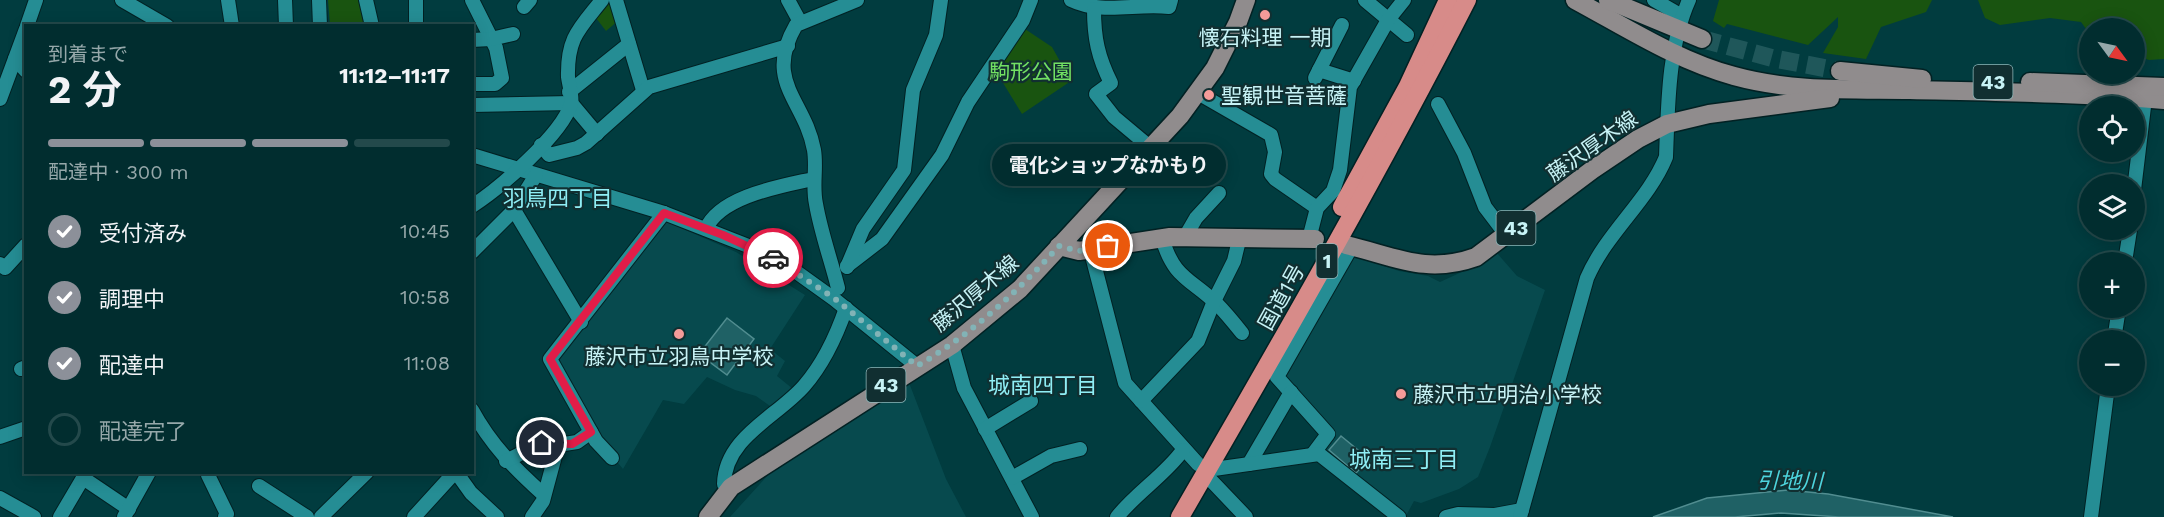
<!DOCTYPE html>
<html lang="ja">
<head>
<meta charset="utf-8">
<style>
	body { margin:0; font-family:"Work Sans","Noto Sans JP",sans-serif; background:#0f393b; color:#f1f3f6; height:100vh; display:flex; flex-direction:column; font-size:22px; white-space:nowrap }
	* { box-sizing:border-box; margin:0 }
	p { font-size:20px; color:#96a8aa }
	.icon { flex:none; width:33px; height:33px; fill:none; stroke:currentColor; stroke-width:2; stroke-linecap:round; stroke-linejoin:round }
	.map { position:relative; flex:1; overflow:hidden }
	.sheet { position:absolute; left:24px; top:24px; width:450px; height:450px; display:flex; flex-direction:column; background:#012d2f; border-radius:0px; box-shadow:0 3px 15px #0003,0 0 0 2px #23494b }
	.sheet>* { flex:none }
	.needle { width:39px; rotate:123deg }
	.buttons { position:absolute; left:2079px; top:18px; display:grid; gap:12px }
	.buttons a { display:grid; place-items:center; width:66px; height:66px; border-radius:50%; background:#012d2f; box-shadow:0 3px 15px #0003,0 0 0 2px #23494b; font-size:30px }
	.pin { position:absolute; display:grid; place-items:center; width:51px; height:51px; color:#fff; margin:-26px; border:3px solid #fff; border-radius:50%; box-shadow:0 2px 6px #0007 }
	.courier { position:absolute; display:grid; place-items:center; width:60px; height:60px; margin:-30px; border:4px solid #e11d48; border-radius:50%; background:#fff; color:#222; box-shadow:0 2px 8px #0007 }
	.bubble { position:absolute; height:42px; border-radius:21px; background:#012d2f; box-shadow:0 3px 15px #0003,0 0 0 2px #23494b; font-size:20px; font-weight:700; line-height:42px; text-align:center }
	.overview em { font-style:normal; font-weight:700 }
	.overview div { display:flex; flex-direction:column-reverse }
	.overview { display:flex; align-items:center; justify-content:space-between; height:102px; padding:0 24px }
	h1 { font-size:39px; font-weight:700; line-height:45px }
	.bar { display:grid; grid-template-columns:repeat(4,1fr); gap:9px 6px; align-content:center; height:72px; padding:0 24px }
	.bar i { height:8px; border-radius:4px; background:#23494b }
	.bar .current { background:#8c9099 }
	.bar p { grid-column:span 4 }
	ol { padding:0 24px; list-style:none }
	li { display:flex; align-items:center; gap:18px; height:66px }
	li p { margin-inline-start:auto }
	li .icon { padding:6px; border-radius:50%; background:#8c9099; color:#fff; stroke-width:4 }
	li:last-child { color:#96a8aa }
	li i { width:33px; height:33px; border:3px solid #23494b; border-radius:50% }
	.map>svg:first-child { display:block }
</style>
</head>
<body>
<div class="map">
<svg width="2164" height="517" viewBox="0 0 2164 517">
	<rect width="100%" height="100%" fill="#013c3f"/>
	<g fill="#074a4e">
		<path d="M665 221 736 252 805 295 770 349 785 361 777 376 793 389 770 406 756 396 735 390 707 377 684 404 663 400 623 469 600 441 557 360Z"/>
		<path d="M1496 252 1517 276 1545 290 1490 447 1478 477 1459 489 1421 503 1414 501 1407 514 1402 513 1319 451 1334 434 1281 379 1354 256 1399 271 1428 276 1440 282 1477 265Z"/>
		<path d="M908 380 946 479 966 517H730L768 475Z"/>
	</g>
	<g fill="#195410">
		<path d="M328 0H361L367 25H330Z"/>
		<path d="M605 0H613L619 20 606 31 593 14Z"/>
		<path d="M1719 0H1932L1926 12 1881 27 1866 59 1823 53 1838 27V17L1808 45 1727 24 1724 28 1713 21Z"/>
		<path d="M1978 0H2164V59L2149 60 2135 55 2134 28H2090L2089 33 2081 22 2050 18 2000 25 1985 18Z"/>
		<path d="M1022 27 1052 47 1071 81 1022 114 1000 78 991 72Z"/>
	</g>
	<g fill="#1f6165" stroke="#518d90" stroke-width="1.5">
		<path d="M727 318 754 339 727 375 699 354Z"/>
		<path d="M1341 436 1369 459 1356 473 1329 450Z"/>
		<path d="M1788 490 1828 494 1953 517H1839L1781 513 1735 517H1653L1707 498Z"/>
	</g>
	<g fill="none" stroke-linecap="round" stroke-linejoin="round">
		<path stroke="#1f575a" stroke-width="18" stroke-dasharray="18 9" stroke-linecap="butt" d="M1702 39 1772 58 1840 71"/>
		<g stroke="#022123" stroke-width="16">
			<g id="minor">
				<path d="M122 0 167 26"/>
				<path d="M228 0 232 26"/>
				<path d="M285 0 286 26"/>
				<path d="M319 0 320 26"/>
				<path d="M366 0 372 26"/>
				<path d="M416 0V26"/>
				<path d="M472 0 496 48 502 78 495 84H472"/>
				<path d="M616 0 643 90"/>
				<path d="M788 0 800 22"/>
				<path d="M1071 0C1102 15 1136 3 1169 7L1171 0"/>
				<path d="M1365 0 1407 35"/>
				<path d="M1654 0 1682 16"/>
				<path d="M524 7 530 0"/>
				<path d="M1094 9C1094 38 1098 57 1111 83L1096 94 1114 117 1151 148"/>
				<path d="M27 26 36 0"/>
				<path d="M472 40 491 39 513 34"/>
				<path d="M15 59 26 71"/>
				<path d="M1319 70 1354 81"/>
				<path d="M1315 78 1342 25"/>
				<path d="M569 92 629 44"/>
				<path d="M1198 93 1271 135 1275 152 1271 174 1275 179 1317 208"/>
				<path d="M0 99 26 29"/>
				<path d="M1438 104 1464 153 1485 207 1507 236"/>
				<path d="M472 105 571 103 597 134"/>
				<path d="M541 145 549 155 577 148 586 143 649 87 788 46"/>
				<path d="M472 155 664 213 761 251 795 271 834 299 917 366"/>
				<path d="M2134 190 2146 90"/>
				<path d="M472 206C499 189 562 134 571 104 573 97 569 85 568 77 567 37 580 28 602 0"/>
				<path d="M514 210 581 322"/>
				<path d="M706 229C720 196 782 186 813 179"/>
				<path d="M1185 237 1196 218 1219 193"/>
				<path d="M1162 238C1174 279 1190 278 1217 304 1226 313 1234 323 1242 333"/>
				<path d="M1309 239 1317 208 1333 191 1340 170 1350 87 1388 20 1404 0"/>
				<path d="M1090 248 1125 383 1198 464"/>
				<path d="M472 252 514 210 536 175"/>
				<path d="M2125 262 2130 230"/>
				<path d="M0 264 5 268 26 245"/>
				<path d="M847 266 882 239 942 155 968 102 1023 20 1031 0"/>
				<path d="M847 267 863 229 904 170 913 90 936 35 941 0"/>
				<path d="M838 288C831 260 821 233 816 204 812 186 817 168 814 150 805 100 763 82 796 25L857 0"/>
				<path d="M2114 340 2119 308"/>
				<path d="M952 345 964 388 1032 517"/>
				<path d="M21 369 26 367"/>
				<path d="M1141 401 1198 341 1214 301 1234 261 1240 236"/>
				<path d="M472 410C491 445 515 469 544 495"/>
				<path d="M985 429 1031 401"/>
				<path d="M0 437 26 428"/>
				<path d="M1313 454 1328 434 1277 377 1352 246"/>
				<path d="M612 458 596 441 550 359 664 213"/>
				<path d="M506 461 542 443 558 445"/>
				<path d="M1249 464 1291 392"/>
				<path d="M1207 470 1319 454 1399 517"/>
				<path d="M209 472 208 475 227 514 225 517"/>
				<path d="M456 472 471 493 497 517"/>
				<path d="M1205 474 1246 517"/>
				<path d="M1012 478 1051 456 1080 449"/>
				<path d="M259 486 307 517"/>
				<path d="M729 489 724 484C725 437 777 417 804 386 824 363 836 337 846 308"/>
				<path d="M0 498 34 517"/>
				<path d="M60 517 83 478 129 509"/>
				<path d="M124 517 149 472"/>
				<path d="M321 517 367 472"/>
				<path d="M414 517 455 472"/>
				<path d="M532 517 543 501 558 445 577 442 591 432"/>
				<path d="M1117 517C1137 492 1165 475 1183 450"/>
				<path d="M1446 517 1458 514 1495 515 1522 510"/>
				<path d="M1520 517 1587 278C1607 232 1648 201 1666 157 1668 106 1668 47 1689 0"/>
				<path d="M2091 517 2108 386"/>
			</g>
		</g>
		<g stroke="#022123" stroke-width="21">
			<g id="major">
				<path d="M1575 0C1627 28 1678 61 1734 76 1792 92 1851 89 1910 90 1994 92 2080 93 2164 100"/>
				<path d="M1608 0 1702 39"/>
				<path d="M1840 71 1922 79"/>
				<path d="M2030 82 2164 87"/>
				<path d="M1346 245C1394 256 1426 275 1476 257L1592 170 1638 139 1667 124 1709 114 1830 98"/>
				<path d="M1059 246 1079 251 1170 237 1315 239"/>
				<path d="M708 517 731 487 952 345 1020 289 1180 116 1215 68 1238 22 1246 0"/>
			</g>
		</g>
		<g stroke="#022123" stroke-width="21">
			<g id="highway">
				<path d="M1342 207 1408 86 1448 0"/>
				<path d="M1180 517C1279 346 1377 176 1467 0"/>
			</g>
		</g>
		<use href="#minor" stroke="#258d94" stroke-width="14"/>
		<use href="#major" stroke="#908c8d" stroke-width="18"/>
		<use href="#highway" stroke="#d78b89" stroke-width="18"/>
	</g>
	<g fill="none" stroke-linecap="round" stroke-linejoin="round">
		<path stroke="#82b3b6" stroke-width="6" stroke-dasharray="0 10.8" d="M773 258 834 298 917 366C972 334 1016 293 1059 246L1079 251 1108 246"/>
		<path stroke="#e11d48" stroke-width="8" d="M542 443 572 444 591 432 550 359 664 213 723 235 773 258"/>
	</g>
	<g fill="#f59b99" stroke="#112f31" stroke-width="2">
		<circle cx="1265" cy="15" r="6"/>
		<circle cx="1209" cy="95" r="6"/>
		<circle cx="679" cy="334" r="6"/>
		<circle cx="1401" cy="394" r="6"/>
	</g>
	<g text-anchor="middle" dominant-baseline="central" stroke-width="4.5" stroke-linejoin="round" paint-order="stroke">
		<g fill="#112f31" stroke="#90b8bb" stroke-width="1.5">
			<rect x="1973.5" y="65" width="39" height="34" rx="4.5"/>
			<rect x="1496.5" y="211" width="39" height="34" rx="4.5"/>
			<rect x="1316.5" y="244" width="21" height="34" rx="4.5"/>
			<rect x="866.5" y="368" width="39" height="34" rx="4.5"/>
		</g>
		<g font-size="20" font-weight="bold" fill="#c7f3f6">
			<text x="1993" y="82">43</text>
			<text x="1516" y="228">43</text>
			<text x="1327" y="261">1</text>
			<text x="886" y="385">43</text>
		</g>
		<g font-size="21" fill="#c7f3f6" stroke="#112f31">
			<text x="1265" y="37">懐石料理 一期</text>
			<text x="1221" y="95" text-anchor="start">聖観世音菩薩</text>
			<text x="679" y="356">藤沢市立羽鳥中学校</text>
			<text x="1413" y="394" text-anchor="start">藤沢市立明治小学校</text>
		</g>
		<g font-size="21" fill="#72e063" stroke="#112f31">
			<text x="1031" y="71">駒形公園</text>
		</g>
		<g font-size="21" fill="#c7f3f6" stroke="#112f31">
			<text transform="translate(1592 146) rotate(-35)">藤沢厚木線</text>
			<text transform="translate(975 293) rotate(-40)">藤沢厚木線</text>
			<text transform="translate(1281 297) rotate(-61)">国道1号</text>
		</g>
		<g font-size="22" fill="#8feef5" stroke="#112f31">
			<text x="558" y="198">羽鳥四丁目</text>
			<text x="1043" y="385">城南四丁目</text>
			<text x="1404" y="459">城南三丁目</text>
		</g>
		<g font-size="22" font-style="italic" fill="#4dd4dd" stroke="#112f31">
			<text transform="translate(1790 481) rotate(1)">引地川</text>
		</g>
	</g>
</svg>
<div class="buttons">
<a><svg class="needle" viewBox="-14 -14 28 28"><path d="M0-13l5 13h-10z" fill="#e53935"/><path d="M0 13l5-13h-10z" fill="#96a8aa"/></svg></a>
<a><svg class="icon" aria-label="locate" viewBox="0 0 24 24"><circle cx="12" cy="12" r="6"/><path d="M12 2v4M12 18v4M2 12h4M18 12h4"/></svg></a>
<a><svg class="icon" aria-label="layers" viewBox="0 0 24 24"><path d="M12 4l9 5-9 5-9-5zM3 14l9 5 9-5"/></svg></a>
<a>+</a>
<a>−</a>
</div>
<div class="pin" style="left:1108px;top:246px;background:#ea580c"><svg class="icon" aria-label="bag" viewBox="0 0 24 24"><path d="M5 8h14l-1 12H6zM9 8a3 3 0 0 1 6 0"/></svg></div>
<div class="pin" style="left:542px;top:443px;background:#1f2937"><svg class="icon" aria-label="home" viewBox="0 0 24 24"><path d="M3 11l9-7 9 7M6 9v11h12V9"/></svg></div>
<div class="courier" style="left:773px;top:258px"><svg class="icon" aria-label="car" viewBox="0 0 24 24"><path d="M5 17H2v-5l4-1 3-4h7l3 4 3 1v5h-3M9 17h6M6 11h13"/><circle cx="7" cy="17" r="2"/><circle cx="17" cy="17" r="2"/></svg></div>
<div class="bubble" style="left:992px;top:144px;width:234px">電化ショップなかもり</div>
<section class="sheet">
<div class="overview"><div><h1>2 分</h1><p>到着まで</p></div><em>11:12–11:17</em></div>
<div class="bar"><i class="current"></i><i class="current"></i><i class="current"></i><i></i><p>配達中 · 300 m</p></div>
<ol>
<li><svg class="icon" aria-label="check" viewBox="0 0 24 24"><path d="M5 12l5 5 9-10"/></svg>受付済み<p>10:45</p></li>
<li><svg class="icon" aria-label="check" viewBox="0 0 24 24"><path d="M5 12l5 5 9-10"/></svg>調理中<p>10:58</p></li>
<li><svg class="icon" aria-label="check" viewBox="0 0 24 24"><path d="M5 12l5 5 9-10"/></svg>配達中<p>11:08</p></li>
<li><i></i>配達完了</li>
</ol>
</section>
</div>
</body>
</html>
